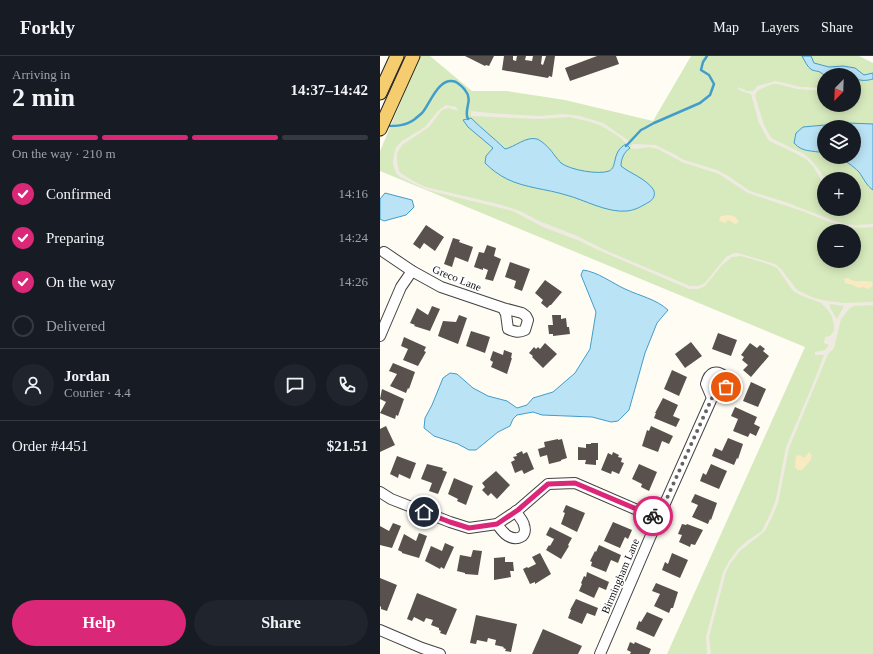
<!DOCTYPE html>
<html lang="en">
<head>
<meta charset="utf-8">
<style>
	body { margin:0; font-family:"Times New Roman",serif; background:#20242c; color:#f1f3f6; height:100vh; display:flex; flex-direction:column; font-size:15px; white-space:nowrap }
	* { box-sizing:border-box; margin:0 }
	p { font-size:13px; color:#9ea1a6 }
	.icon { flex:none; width:22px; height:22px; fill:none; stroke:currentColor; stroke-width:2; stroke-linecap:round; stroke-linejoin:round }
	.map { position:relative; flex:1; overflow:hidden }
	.drawer { display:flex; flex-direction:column; background:#171b24; width:380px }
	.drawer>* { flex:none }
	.needle { width:26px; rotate:203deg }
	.controls { position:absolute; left:437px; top:12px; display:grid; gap:8px }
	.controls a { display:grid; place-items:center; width:44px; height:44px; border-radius:50%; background:#171b24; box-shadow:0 2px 10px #0003; font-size:20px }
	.pin { position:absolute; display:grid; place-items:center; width:34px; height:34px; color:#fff; margin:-17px; border:2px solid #fff; border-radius:50%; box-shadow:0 1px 4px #0007 }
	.courier { position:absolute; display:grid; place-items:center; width:40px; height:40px; margin:-20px; border:3px solid #db2777; border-radius:50%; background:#fff; color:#222; box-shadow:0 1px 5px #0007 }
	.headline em { font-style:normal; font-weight:700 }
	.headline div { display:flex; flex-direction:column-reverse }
	.headline { display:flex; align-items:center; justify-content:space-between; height:68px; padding:0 12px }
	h1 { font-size:26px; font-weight:700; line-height:30px }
	.bar { display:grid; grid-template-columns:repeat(4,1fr); gap:6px 4px; align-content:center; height:48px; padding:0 12px }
	.bar i { height:5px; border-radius:3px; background:#363941 }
	.bar .selected { background:#db2777 }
	.bar p { grid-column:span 4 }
	.line { display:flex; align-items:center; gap:10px; padding:0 12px; border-top:1px solid #363941 }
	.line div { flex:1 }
	.round { display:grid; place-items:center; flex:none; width:42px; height:42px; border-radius:21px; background:#20242c }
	ol { padding:0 12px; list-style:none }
	li { display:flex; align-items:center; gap:12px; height:44px }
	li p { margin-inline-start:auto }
	li .icon { padding:4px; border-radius:50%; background:#db2777; color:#fff; stroke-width:4 }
	li:last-child { color:#9ea1a6 }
	li i { width:22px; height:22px; border:2px solid #363941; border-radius:50% }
	.cta { display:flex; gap:8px; margin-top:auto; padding:8px 12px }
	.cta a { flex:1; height:46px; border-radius:24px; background:#db2777; color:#fff; font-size:16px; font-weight:700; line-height:46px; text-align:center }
	.cta a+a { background:#20242c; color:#f1f3f6 }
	header { display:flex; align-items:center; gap:24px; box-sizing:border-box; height:56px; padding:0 20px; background:#171b24; border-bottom:1px solid #363941 }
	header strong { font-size:19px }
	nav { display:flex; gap:22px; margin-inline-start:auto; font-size:14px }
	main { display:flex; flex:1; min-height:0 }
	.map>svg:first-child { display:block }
</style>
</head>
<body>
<header>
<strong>Forkly</strong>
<nav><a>Map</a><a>Layers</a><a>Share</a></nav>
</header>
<main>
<section class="drawer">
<div class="headline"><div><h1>2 min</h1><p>Arriving in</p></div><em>14:37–14:42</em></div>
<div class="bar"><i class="selected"></i><i class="selected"></i><i class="selected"></i><i></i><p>On the way · 210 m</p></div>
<ol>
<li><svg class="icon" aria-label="check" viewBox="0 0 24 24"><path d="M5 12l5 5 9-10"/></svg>Confirmed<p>14:16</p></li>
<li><svg class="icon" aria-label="check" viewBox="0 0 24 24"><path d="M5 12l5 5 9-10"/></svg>Preparing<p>14:24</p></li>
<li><svg class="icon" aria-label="check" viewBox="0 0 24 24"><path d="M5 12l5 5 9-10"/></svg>On the way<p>14:26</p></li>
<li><i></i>Delivered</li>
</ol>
<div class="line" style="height:72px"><a class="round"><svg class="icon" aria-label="person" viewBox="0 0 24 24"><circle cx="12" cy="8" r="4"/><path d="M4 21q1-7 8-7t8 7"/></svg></a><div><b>Jordan</b><p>Courier · 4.4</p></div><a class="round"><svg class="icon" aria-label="chat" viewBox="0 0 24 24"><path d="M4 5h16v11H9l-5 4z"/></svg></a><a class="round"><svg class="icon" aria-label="phone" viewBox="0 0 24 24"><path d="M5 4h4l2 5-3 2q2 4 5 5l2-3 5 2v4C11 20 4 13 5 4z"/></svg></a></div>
<div class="line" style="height:52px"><div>Order #4451</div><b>$21.51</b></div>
<div class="cta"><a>Help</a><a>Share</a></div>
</section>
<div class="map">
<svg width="493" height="598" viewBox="0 0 493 598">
	<rect width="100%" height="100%" fill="#fffcf4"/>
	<path fill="#d7eabd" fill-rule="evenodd" d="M40 0H50L92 35H127L185 44 273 65 311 0H479L493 7V598H287L425 291 0 115V95ZM444 19H474V49H444ZM444 71H474V101H444ZM444 123H474V153H444ZM444 175H474V205H444Z"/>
	<g fill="#f9eac1">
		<path d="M348 159 354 160 358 164V167L355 168 348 164 345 167 340 165 339 163 341 160Z"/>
		<path d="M467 222C470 223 472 224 474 225 480 226 486 224 492 226L493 230 488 233 483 231 478 232 473 229 465 227 464 223Z"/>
		<path d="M429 396 432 399 430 405 422 414H417L415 411 416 400 420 399 424 402Z"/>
	</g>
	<g fill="#f0ebe2" fill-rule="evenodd">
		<path d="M396 25 421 31 444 32V35L417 33 398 28H393L385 31 377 35 375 40 384 69 390 80 393 83 424 98 431 104 442 118 445 123 444 129 433 110 426 103 407 93 389 85 379 67 371 38 361 35 358 32V31L367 35H373L376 32 377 30Z"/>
		<path d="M66 49 76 51 78 55 69 52 62 54 49 71 22 89 17 97V107L19 115 22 118 37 127 46 131 122 149 140 155 159 165 197 180 227 195 310 230H318L325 227 346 201 354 197H358L395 208 401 213 417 234 434 242 448 245 464 247 493 246V249L474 250 470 252 461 263 454 292 448 298 409 392 398 447 392 461 385 475 360 495 350 508 346 516 329 581 331 598H327L326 581 343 516 349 505 358 493 367 485 382 475 391 456 396 443 406 391 433 328 444 299H435V296L445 294 449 289 444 287 445 281 450 280 454 275V269L452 261 448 254 441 247 420 239 413 235 397 212 388 208 361 200 352 201 342 209 325 230 318 233H309L216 193 200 185 163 171 133 155 47 134 20 121 16 117 13 108 14 99 16 91 22 85 45 71 58 55ZM450 248 464 250 457 263 450 252Z"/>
		<path d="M91 55 109 57 159 60 184 58 200 60 223 67 249 85 246 88 241 82 222 70 207 65 190 61 159 63 91 60Z"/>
		<path d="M253 88 275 89 294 98 304 104 337 114 348 120 370 135 405 146 452 164 465 168 477 169 493 168V171L473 172 449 166 425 156 368 137 339 118 302 106 278 93 269 91 256 93 250 92Z"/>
	</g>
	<g fill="#bae3f5" stroke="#429dcb">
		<path d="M422 0H431L434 7 449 11 463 10 475 12 484 19 493 17V23C486 25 480 25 474 22V19H468L463 17 458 19H444C438 14 438 16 432 14 427 11 425 5 422 0Z"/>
		<path d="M91 62C102 73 114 82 125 93 135 91 146 80 157 83 164 86 171 94 175 100 177 102 179 105 181 107 190 114 219 119 229 115 238 111 231 96 246 88L250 92C244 96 241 103 241 110 251 118 265 122 273 133 276 138 274 143 269 146 262 150 256 154 247 155 227 157 205 144 186 139 167 133 145 132 127 123 119 119 112 114 105 107L106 100 113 92 88 71 83 64Z"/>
		<path d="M467 67 493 68V134C486 129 484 123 479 116 473 110 465 104 457 101H474V71H444V97C432 94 423 97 414 87L416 77 423 71Z"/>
		<path d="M5 137 32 144 34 151 26 159 4 165 0 163V143Z"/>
		<path d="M203 214C218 216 232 227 245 233 260 240 276 243 288 254L277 267 265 297 249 354 238 365 231 366 212 361 162 359 153 356 137 359 133 363 130 370 118 376 96 394H89L78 388 54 380 44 372 45 362 52 349 63 322 70 317 77 318 93 332 108 340 127 345 137 352 147 349 153 342 173 336 195 317 210 293 216 256 201 219Z"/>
	</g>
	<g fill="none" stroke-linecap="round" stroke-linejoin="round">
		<g stroke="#429dcb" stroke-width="2.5">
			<path d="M5 70C16 70 26 70 35 63 37 61 40 59 42 57 50 48 59 19 76 26 79 28 83 31 85 34 94 45 83 53 88 63"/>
			<path d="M246 90 261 74 265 72 274 67 320 47 330 39 334 28 329 19 321 14 323 6 327 0"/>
		</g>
	</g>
	<g fill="#59514d">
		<path d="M85 0H114L109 10 106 9 105 10Z"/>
		<path d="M124 0H133V4L136 5 137 0H146L145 4 152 5 153 0H162L161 8 163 9 166 0H175L172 21 169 20 168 22 122 14Z"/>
		<path d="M217 0H236L239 8 190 25 185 12Z"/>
		<path d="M46 169 64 181 55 195 44 187 40 193 33 188Z"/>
		<path d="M73 182 80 184 79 186 93 191 88 206 75 201 72 211 64 208Z"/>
		<path d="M107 189 116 192 114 200 121 203 113 225 105 223 108 214 103 212V214L94 211 99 196 104 197Z"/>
		<path d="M130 206 150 213 142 235 134 232 136 225 125 221Z"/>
		<path d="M165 224 182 236 171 249H170L167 252 161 247 163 244 155 237Z"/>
		<path d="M52 250 60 253 50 275 34 270 35 269 30 267 37 252 48 259Z"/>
		<path d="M79 259 87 262 78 288 58 280 63 265 76 266Z"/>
		<path d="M172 259H181V263L186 262 187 271H189L190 278 173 280V278H169L168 269H173Z"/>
		<path d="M91 275 110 281 105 297 86 290Z"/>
		<path d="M338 277 357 284 351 300 332 293Z"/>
		<path d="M24 281 46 291 44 295 46 296 38 310 23 304 28 293 21 290Z"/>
		<path d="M311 286 322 300 305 312 295 298Z"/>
		<path d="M165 287 177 298 163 312 152 301 153 300 149 297 154 291 156 293 158 291 160 293Z"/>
		<path d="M370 287 377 292 380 289 385 293 383 295 389 300 371 321 363 314 368 309 362 304 364 301 361 299Z"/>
		<path d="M124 294 132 297 131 302H132L127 318 111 311 113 306 110 304 113 295 123 299Z"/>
		<path d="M13 307 35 316 29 333 28 332 26 337 10 330 17 318 9 315Z"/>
		<path d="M292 314 307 321 299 340 284 333Z"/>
		<path d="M371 326 386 333 378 351 363 345Z"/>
		<path d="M2 333 24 343 18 360 16 359 15 363 0 357 6 346 0 343Z"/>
		<path d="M283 342 298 349 293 360 300 363 296 371 274 362 276 357H275Z"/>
		<path d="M355 351 377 361 374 368 380 371 376 380 370 377 368 381 353 375 358 363 351 360Z"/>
		<path d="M6 370 15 389 0 396V373Z"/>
		<path d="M271 370 293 380 289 388 282 385 278 396 262 390 267 374 269 375Z"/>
		<path d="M348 382 363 388 358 403 357 402 354 409 332 400 335 392 342 395Z"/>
		<path d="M178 383V384L182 383 187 402 181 404V405L169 408 167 399 160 401 158 393 165 391 164 386Z"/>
		<path d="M211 387H218V404H216V409L205 408 206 404H198V391L206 392V388H211Z"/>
		<path d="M142 395 143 398 147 396 154 413 144 418 142 414 135 417 131 406 135 404 133 401 137 400 136 398Z"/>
		<path d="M233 396 239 399 238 401 242 402 241 406 244 407 239 418 232 415 231 418 221 414 228 397 232 399Z"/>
		<path d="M17 400 36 407 30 423 19 418 18 422 10 418Z"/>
		<path d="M47 408 63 412 62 414 67 416 58 438 49 435 52 427 41 423Z"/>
		<path d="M259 408 277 416 269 435 261 431 262 428 252 423Z"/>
		<path d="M331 408 347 415 339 433 320 425 323 417 326 419Z"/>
		<path d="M116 415 130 429 117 443 111 437 108 440 102 434 105 431 102 427Z"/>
		<path d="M74 422 93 430 86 449 77 445 78 443 68 438Z"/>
		<path d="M315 438 337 447 331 464 330 463 328 468 312 461 318 449 311 446Z"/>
		<path d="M186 449 205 457 197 476 181 468 185 457 183 456Z"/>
		<path d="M233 466 252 474 248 483 245 481 240 492 224 485Z"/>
		<path d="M13 467 21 470 12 492 0 489V470L9 475Z"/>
		<path d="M302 468 306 469 307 468 323 474 315 489 311 488 310 491 299 486 302 479 298 478Z"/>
		<path d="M170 471 192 482 188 489 189 490 181 503 166 494 169 489 170 490 174 483 166 479Z"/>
		<path d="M39 477 47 480 39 502 22 497V496L18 494 24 478 36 485Z"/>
		<path d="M65 487 74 491 64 513 61 511 60 513 45 505 51 490 62 495Z"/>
		<path d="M219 489 241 499 238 507 231 504 226 516 211 510 212 506 210 505 215 495 216 496Z"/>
		<path d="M93 494 102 495 98 519 85 518V517L77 515 80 499 91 501Z"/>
		<path d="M160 497 171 518 155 528V526L150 528 143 513 147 511 148 512 156 508 152 501Z"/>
		<path d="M292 497 308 504 300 522 282 514 285 506 288 508Z"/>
		<path d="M125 501V506H133L134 515H130L131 521 114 524V502Z"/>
		<path d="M207 516 229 526 226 534 219 531 214 542 199 535 202 528 201 527 204 520 206 521Z"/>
		<path d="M0 522 17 529 7 555 1 553V551L0 550Z"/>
		<path d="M276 527 298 536 293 552H291L289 557 274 550 280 538 272 535Z"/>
		<path d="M37 537 77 553 66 579 60 577 61 575 59 574V572L51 569 53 564 46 562 44 566 34 561 32 565 27 563Z"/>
		<path d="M196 543 218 552 215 560 207 557 202 568 188 562 191 554H190Z"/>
		<path d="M267 556 283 563 274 581 256 573 259 565 261 566Z"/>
		<path d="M96 559 137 568 131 596 125 595 126 593 123 592 124 591 115 589 116 584 108 582 107 586 97 584 96 588 90 587Z"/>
		<path d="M163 573 202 590 198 598H152Z"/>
		<path d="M250 586 254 588 255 586 271 593 269 598H250L251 596 247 594Z"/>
	</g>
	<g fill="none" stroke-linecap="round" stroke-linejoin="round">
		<g stroke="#434343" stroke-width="12">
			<g id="minor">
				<path d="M4 196 32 215 61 231 123 252 142 257 146 260 148 264 145 274C139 277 135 276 128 273L126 258 123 252"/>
				<path d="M0 280 21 231 32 215"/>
				<path d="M0 436 11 443 70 466 89 472 117 468 138 454 168 428 195 427 278 463"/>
				<path d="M117 468C120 472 123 477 128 480 137 485 148 481 144 469 143 464 138 460 136 455"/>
				<path d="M0 574 42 592 60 598"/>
				<path d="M220 598 278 463 332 342C341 336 348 334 346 321 336 313 329 316 326 328L332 342"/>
			</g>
		</g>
		<g stroke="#212121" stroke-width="15">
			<g id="major">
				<path d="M0 37 17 0"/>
				<path d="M0 73 33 0"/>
			</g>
		</g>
		<use href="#minor" stroke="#fff" stroke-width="10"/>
		<use href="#major" stroke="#f5cc6e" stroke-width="13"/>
	</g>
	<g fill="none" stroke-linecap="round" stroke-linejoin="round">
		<path stroke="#646360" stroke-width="4" stroke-dasharray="0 7.2" d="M273 460 278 462 332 342 343 336 346 331"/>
		<path stroke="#db2777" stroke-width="5" d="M44 456 70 466 89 472 117 468 138 454 168 428 195 427 273 460"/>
	</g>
	<g text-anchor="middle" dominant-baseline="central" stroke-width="4" stroke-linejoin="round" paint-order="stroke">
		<g font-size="11" fill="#101010" stroke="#fff">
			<text transform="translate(77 222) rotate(22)">Greco Lane</text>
			<text transform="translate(240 520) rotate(-67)">Birmingham Lane</text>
		</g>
	</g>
</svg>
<div class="controls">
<a><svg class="needle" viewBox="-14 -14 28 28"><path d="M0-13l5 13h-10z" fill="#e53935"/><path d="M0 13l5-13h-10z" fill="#9ea1a6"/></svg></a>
<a><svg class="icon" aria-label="layers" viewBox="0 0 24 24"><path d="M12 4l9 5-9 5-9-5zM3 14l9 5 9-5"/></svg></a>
<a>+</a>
<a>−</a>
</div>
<div class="pin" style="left:346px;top:331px;background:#ea580c"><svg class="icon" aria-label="bag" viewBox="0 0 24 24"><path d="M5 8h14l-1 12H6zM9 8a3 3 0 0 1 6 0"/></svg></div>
<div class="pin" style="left:44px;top:456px;background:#1f2937"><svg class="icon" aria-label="home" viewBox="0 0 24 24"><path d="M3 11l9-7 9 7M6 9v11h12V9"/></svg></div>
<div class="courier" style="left:273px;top:460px"><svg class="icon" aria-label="bike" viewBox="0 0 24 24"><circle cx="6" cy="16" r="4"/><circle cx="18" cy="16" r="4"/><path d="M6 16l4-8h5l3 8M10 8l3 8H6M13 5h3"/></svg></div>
</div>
</main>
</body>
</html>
